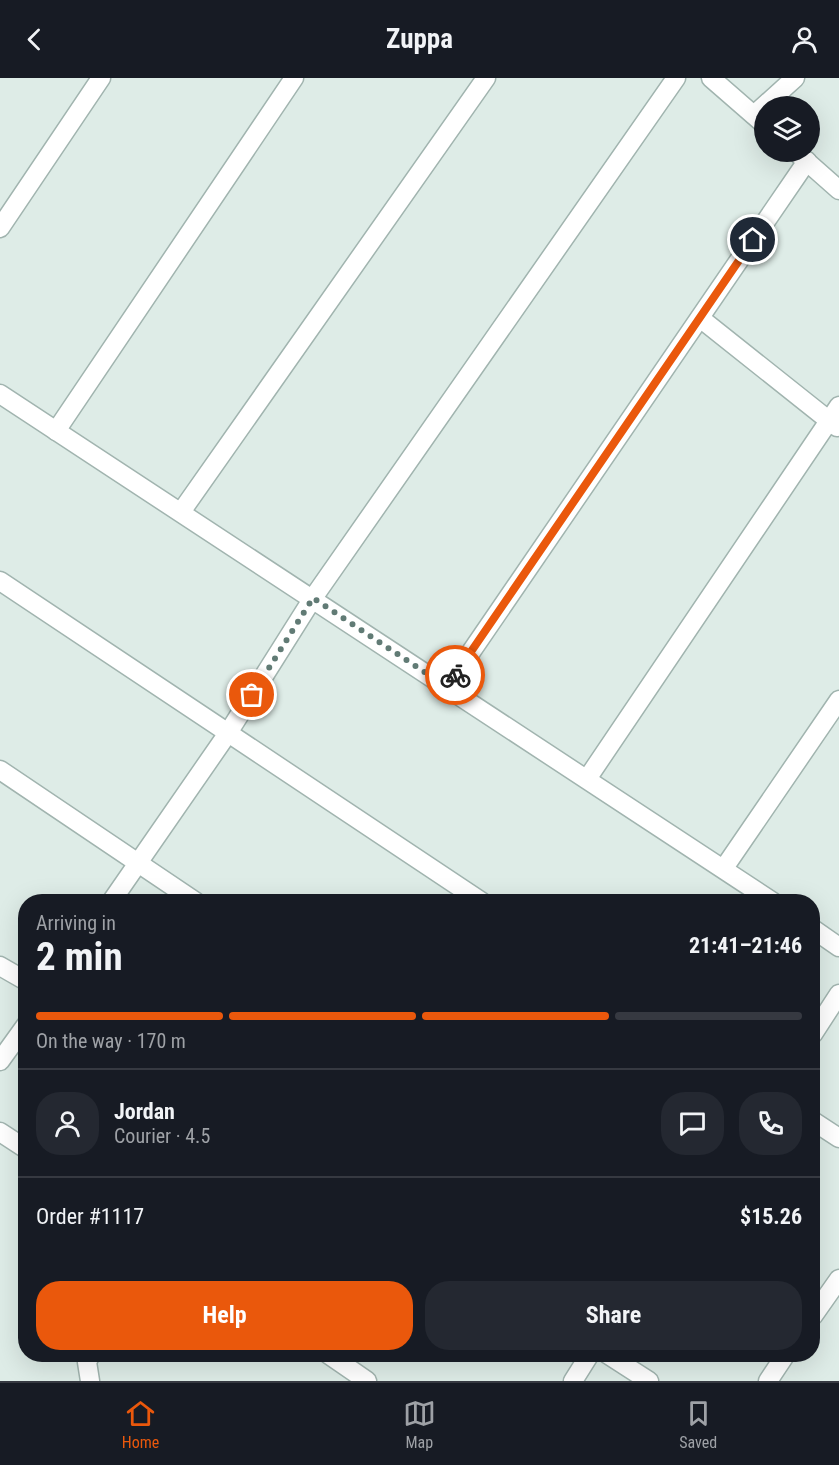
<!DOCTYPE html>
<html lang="en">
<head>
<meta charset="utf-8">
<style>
	body { margin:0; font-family:"Roboto Condensed",sans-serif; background:#242831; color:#f1f3f6; height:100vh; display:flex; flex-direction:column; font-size:22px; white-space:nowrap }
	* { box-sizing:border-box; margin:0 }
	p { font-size:20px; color:#9ea1a6 }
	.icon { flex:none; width:33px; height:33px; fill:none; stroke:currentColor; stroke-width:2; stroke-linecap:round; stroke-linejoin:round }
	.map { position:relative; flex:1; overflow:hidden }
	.panel { position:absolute; left:18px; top:816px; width:802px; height:468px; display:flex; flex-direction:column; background:#171b24; border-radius:24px; box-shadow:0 6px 24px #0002 }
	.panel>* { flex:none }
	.tools { position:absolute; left:754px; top:18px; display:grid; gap:12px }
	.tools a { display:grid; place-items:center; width:66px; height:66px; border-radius:50%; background:#171b24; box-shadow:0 6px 24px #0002; font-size:30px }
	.pin { position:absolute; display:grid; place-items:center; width:51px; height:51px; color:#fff; margin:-26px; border:3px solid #fff; border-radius:50%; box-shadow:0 2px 6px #0007 }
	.courier { position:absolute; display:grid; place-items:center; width:60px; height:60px; margin:-30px; border:4px solid #ea580c; border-radius:50%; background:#fff; color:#222; box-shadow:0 2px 8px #0007 }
	.headline em { font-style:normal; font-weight:700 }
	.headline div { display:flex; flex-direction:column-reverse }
	.headline { display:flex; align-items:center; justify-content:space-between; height:102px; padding:0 18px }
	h1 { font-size:39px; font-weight:700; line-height:45px }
	.bar { display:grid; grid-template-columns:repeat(4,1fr); gap:9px 6px; align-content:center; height:72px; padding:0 18px }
	.bar i { height:8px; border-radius:4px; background:#363941 }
	.bar .active { background:#ea580c }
	.bar p { grid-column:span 4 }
	.line { display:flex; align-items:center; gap:15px; padding:0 18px; border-top:2px solid #363941 }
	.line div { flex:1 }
	.round { display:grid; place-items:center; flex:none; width:63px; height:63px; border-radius:24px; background:#242831 }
	.action { display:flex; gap:12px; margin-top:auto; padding:12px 18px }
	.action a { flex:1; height:69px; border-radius:24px; background:#ea580c; color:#fff; font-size:24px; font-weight:700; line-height:69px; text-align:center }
	.action a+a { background:#242831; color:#f1f3f6 }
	header { display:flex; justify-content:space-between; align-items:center; height:78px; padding:0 18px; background:#171b24; font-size:27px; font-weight:700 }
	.menu { display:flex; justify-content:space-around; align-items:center; height:84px; border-top:2px solid #363941; background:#171b24; font-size:16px; color:#9ea1a6 }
	.menu a { display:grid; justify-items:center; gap:3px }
	.menu .active { color:#ea580c }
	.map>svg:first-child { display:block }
</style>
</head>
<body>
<header><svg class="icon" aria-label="back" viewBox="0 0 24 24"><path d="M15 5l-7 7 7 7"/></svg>Zuppa<svg class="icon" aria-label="person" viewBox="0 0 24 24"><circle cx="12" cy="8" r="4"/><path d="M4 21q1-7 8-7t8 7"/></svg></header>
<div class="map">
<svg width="839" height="1303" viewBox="0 0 839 1303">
	<rect width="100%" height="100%" fill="#deece7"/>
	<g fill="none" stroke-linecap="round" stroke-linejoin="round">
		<g stroke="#a1b4af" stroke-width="21">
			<g id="street">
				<path d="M711 0 765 47"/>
				<path d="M754 37 795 0"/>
				<path d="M796 74 839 112"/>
				<path d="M0 150 101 0"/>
				<path d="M700 240 837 349"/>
				<path d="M0 316 773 824"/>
				<path d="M56 353 294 0"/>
				<path d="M181 434 486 0"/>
				<path d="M0 503 482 824"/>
				<path d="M447 609 807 83"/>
				<path d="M0 692 196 824"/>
				<path d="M587 701 839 328"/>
				<path d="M724 790 839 622"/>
				<path d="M111 824 228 655 313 520 676 0"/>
				<path d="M813 851 839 869"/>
				<path d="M0 888 26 903"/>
				<path d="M813 956 839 916"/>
				<path d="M0 983 26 947"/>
				<path d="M813 1043 839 1060"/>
				<path d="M0 1054 26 1071"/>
				<path d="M813 1238 839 1201"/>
				<path d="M328 1276 367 1303"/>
				<path d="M607 1276 649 1303"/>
				<path d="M90 1303 87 1284 91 1276"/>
				<path d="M573 1303 590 1276"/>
				<path d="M768 1303 786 1276"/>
			</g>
		</g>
		<use href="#street" stroke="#fff" stroke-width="18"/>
	</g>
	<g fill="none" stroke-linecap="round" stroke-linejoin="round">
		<path stroke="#617b75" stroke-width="6" stroke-dasharray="0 10.8" d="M252 617 313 520 447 609 455 597"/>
		<path stroke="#ea580c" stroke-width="8" d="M455 597 753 162"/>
	</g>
</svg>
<div class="tools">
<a><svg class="icon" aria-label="layers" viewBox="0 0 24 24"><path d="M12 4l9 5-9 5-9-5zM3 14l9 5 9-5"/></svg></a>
</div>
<div class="pin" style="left:252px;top:617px;background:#ea580c"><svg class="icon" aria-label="bag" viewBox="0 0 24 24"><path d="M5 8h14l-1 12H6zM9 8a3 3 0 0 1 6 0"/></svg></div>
<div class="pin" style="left:753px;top:162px;background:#1f2937"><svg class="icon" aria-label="home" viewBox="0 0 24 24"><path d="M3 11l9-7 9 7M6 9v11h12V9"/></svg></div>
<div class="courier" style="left:455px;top:597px"><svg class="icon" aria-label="bike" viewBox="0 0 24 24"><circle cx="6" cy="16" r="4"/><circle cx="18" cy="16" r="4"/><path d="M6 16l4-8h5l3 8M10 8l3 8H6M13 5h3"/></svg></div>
<section class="panel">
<div class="headline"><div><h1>2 min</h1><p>Arriving in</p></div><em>21:41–21:46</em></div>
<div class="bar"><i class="active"></i><i class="active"></i><i class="active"></i><i></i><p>On the way · 170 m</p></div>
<div class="line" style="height:108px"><a class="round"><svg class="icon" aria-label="person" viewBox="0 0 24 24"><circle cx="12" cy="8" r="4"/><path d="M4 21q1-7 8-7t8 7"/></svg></a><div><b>Jordan</b><p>Courier · 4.5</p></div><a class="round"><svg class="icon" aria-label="chat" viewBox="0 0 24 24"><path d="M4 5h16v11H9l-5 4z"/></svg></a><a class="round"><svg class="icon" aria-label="phone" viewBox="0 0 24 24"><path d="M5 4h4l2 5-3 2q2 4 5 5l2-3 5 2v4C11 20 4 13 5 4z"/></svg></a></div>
<div class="line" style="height:78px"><div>Order #1117</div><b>$15.26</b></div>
<div class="action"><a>Help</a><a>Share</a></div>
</section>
</div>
<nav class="menu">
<a class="active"><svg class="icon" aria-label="home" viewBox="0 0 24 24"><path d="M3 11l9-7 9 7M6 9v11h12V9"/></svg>Home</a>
<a><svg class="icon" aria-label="map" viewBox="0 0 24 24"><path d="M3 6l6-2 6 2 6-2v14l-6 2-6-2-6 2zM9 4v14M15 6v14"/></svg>Map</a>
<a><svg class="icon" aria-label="saved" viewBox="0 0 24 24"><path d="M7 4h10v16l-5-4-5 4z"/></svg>Saved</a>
</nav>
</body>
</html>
